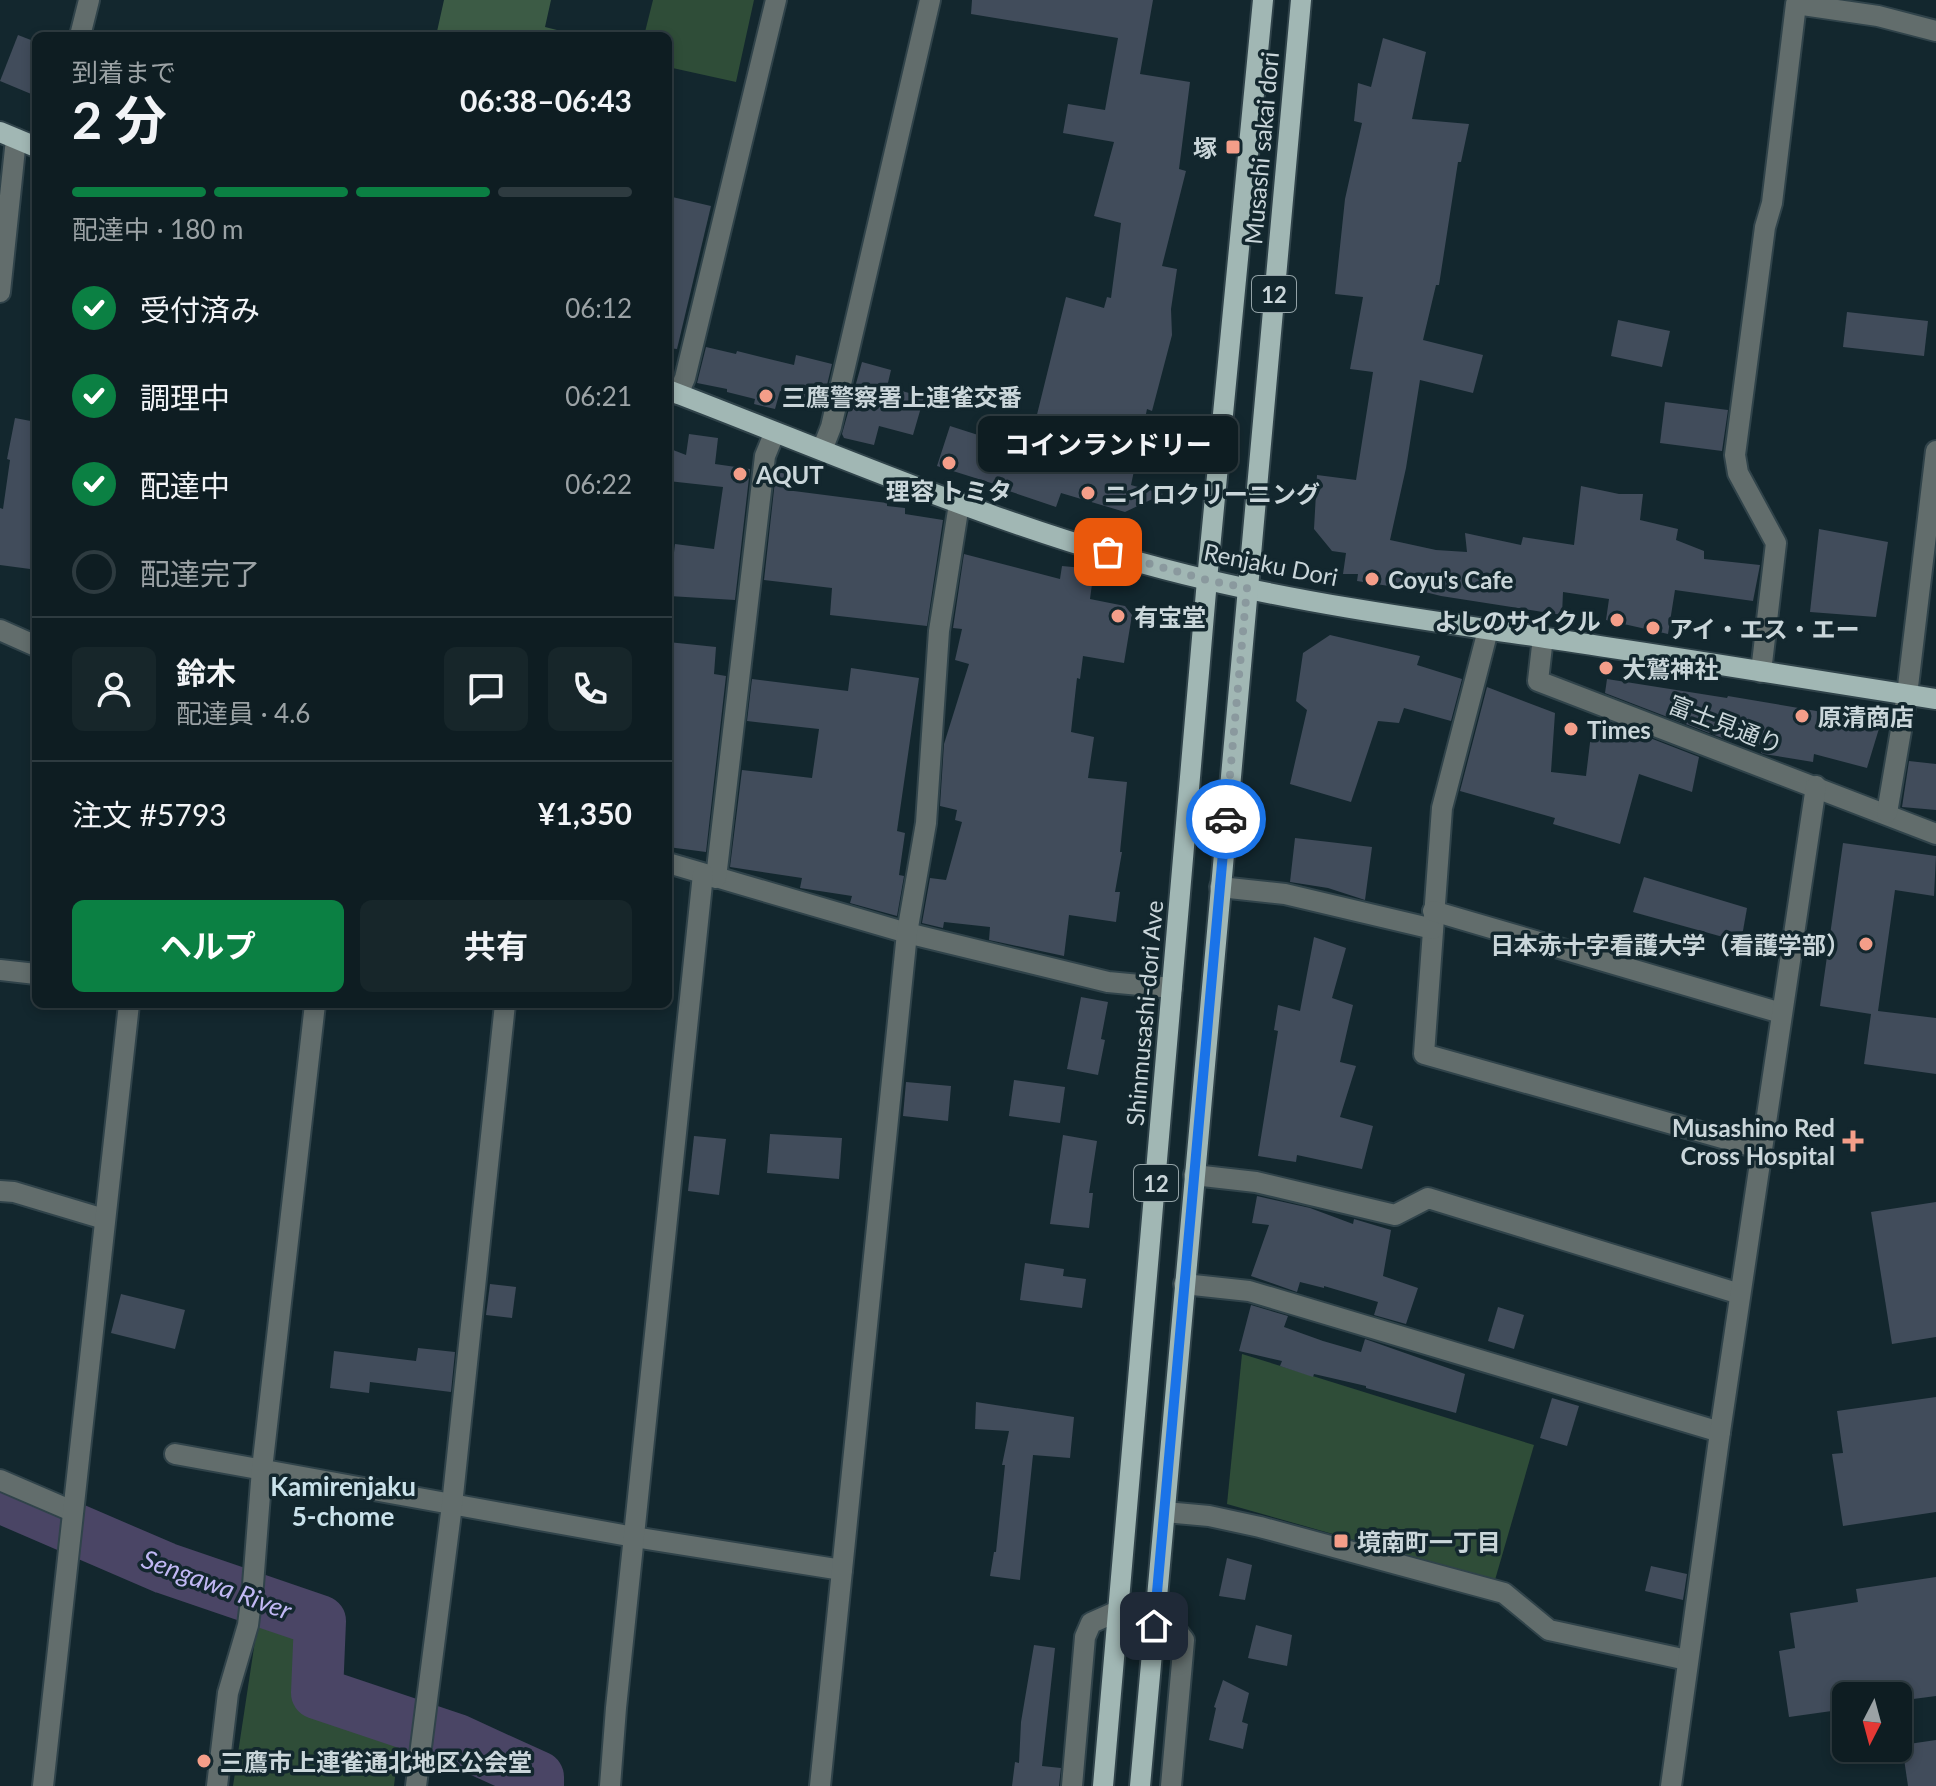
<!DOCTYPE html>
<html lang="ja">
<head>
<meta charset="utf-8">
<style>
	body { margin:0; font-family:Lato,"Noto Sans JP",sans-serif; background:#17262a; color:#f1f3f6; height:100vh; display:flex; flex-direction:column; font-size:30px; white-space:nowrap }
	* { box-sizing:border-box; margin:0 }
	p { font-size:26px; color:#9ba2a5 }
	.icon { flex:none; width:44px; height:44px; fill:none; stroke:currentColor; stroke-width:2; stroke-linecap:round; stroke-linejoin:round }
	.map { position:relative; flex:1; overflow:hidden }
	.sheet { position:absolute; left:32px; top:32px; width:640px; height:976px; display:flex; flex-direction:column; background:#0e1d22; border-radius:12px; box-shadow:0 4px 12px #0003,0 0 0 2px #2e3b40 }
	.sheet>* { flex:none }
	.needle { width:52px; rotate:186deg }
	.controls { position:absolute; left:1832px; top:1682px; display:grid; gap:16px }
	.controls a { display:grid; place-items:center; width:80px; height:80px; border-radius:12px; background:#0e1d22; box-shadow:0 4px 12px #0003,0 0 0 2px #2e3b40; font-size:40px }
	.pin { position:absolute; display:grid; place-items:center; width:68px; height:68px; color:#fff; margin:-34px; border-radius:16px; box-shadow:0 4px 12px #0006 }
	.courier { position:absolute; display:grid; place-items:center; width:80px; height:80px; margin:-40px; border:6px solid #1a73e8; border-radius:50%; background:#fff; color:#222; box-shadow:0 2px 10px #0007 }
	.bubble { position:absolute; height:56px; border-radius:12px; background:#0e1d22; box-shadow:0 4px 12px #0003,0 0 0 2px #2e3b40; font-size:26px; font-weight:700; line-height:56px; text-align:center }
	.overview em { font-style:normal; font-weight:700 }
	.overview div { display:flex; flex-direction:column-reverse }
	.overview { display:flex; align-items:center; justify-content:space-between; height:136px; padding:0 40px }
	h1 { font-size:52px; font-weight:700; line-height:60px }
	.bar { display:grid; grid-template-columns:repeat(4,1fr); gap:12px 8px; align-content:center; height:96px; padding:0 40px }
	.bar i { height:10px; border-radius:6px; background:#2e3b40 }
	.bar .active { background:#0b8043 }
	.bar p { grid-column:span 4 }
	.line { display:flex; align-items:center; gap:20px; padding:0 40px; border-top:2px solid #2e3b40 }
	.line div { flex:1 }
	.round { display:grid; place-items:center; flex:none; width:84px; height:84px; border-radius:12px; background:#17262a }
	ol { padding:0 40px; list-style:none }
	li { display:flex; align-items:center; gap:24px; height:88px }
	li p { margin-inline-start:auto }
	li .icon { padding:8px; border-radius:50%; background:#0b8043; color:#fff; stroke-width:4 }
	li:last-child { color:#9ba2a5 }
	li i { width:44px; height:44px; border:4px solid #2e3b40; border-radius:50% }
	.primary-button { display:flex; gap:16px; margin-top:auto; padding:16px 40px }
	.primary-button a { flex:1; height:92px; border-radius:12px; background:#0b8043; color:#fff; font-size:32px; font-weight:700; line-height:92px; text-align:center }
	.primary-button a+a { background:#17262a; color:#f1f3f6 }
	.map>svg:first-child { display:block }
</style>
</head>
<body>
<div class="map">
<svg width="1936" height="1786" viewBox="0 0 1936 1786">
	<rect width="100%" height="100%" fill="#13272e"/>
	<g fill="#2f4d38">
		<path d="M653 0H754L736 82 668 67V36H644Z"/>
		<path d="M1242 1354 1534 1445 1495 1580 1227 1504Z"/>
		<path d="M258 1621 315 1643 311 1706 399 1742 394 1786H233Z"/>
	</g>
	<path fill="#3c5b45" d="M444 0H551L545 27 581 36H436Z"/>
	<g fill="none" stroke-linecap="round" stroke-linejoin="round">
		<path stroke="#4a4565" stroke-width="52" d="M0 1497 165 1568 320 1621 317 1693 457 1740 538 1777V1786"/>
	</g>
	<g fill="#414c5b">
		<path d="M972 0H1153L1140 74 1190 82 1179 169 1186 171 1162 266 1177 269 1171 309 1172 335 1152 411 1147 409 1131 485 1163 494 1125 512 1061 493 1056 507 1006 490 1007 488 937 466 950 426 1028 451 1066 297 1104 308 1107 297 1111 298 1121 223 1094 216 1114 142 1063 133 1068 104 1105 110 1118 38 971 14Z"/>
		<path d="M18 35 36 42V96L0 81Z"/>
		<path d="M1383 38 1426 52 1412 119 1469 124 1461 162H1458L1439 285H1436L1423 340 1483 355 1473 393 1420 380 1406 468 1390 540 1436 550 1467 552 1465 533 1521 545 1523 537 1574 545 1581 486 1619 494H1643L1640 520 1678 529 1676 540 1704 551V559L1760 565 1753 601 1675 590 1668 634 1606 620 1609 599 1563 592 1562 615 1441 596 1389 583V586L1357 581 1358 574H1343L1346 553 1332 551 1314 529 1317 475 1356 480 1373 372 1350 369 1363 297 1335 294 1345 199 1362 123 1354 121 1358 83 1371 87Z"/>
		<path d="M668 196 711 206 677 349 668 348Z"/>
		<path d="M1847 312 1928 321 1924 356 1843 347Z"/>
		<path d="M1618 320 1670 331 1662 367 1611 356Z"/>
		<path d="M706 347 736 354 737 351 794 365 796 355 832 364 823 402 780 391 775 409 754 404 755 399 727 392V389L697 383Z"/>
		<path d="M862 362 891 370 887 387 924 397 913 435 879 426 874 445 844 438 842 434Z"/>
		<path d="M1665 402 1728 410 1722 451 1660 443Z"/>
		<path d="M15 418 36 422V521L30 569 0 565V508L3 509 10 460 7 459Z"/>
		<path d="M689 434 718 438 715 464 750 469 735 600 669 596 675 544 714 549 723 487 668 481V448L686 455Z"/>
		<path d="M776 472 788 474 786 490 887 503V506L905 508V514L943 520 927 626 830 615 832 588 764 580Z"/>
		<path d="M1819 529 1888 542 1876 617 1810 612Z"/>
		<path d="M964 554 1060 579 1062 566 1094 569 1090 599 1125 606 1132 615 1124 663 1083 656 1080 679 1077 678 1071 732 1094 737 1088 778 1127 782 1120 852H1122L1115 892H1120L1116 922 1069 915 1064 956 989 940 990 927 944 922 943 928 922 923 930 878 946 880 962 822 955 820 957 810 940 806 944 744 969 664 955 660 962 629 953 628Z"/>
		<path d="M1330 635 1420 656 1417 665 1462 679 1451 721 1404 708 1399 723 1378 721 1351 802 1290 784 1307 710 1296 701 1303 653Z"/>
		<path d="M668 642 716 647 714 674 726 676 706 852 668 847Z"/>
		<path d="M851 668 919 678 897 831 905 833 899 875 904 876 897 916 850 903 852 896 800 888 802 878 730 867 742 770 812 778 819 729 747 721 752 679 848 691Z"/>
		<path d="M1607 679 1727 698 1728 696 1881 722 1867 768 1814 754 1813 762 1764 754 1761 753 1762 745 1730 741 1605 693Z"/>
		<path d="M1487 687 1555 713 1551 772 1586 776 1592 726 1599 729 1601 719 1699 757 1692 792 1639 774 1620 844 1553 824 1555 818 1460 791Z"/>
		<path d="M1909 761 1936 764V810L1902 807Z"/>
		<path d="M1295 838 1372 847 1365 900 1328 888 1290 882Z"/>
		<path d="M1843 843 1936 856 1934 896 1895 890 1878 1011 1936 1018V1074L1864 1064 1871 1014 1820 1006Z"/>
		<path d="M1644 877 1747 908 1741 942 1633 912Z"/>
		<path d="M1314 937 1346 948 1332 998 1353 1005 1340 1062 1356 1066 1340 1117 1373 1126 1362 1169 1297 1155 1296 1162 1258 1156 1278 1031 1274 1030 1278 1005 1300 1011Z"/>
		<path d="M1081 997 1108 1002 1101 1039 1105 1040 1098 1075 1067 1069Z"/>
		<path d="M1014 1080 1065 1087 1060 1123 1009 1116Z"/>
		<path d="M906 1082 951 1086 948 1121 903 1116Z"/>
		<path d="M770 1134 842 1138 839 1179 767 1173Z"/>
		<path d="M1063 1135 1097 1141 1089 1193H1093L1089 1228 1050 1224Z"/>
		<path d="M694 1136 726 1139 719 1195 688 1191Z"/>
		<path d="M1257 1196 1310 1208 1353 1224 1354 1219 1391 1230 1383 1276 1418 1288 1406 1324 1374 1315 1378 1302 1324 1286V1288L1300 1282 1297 1292 1251 1276 1269 1225 1252 1223Z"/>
		<path d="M1936 1202V1337L1892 1344 1871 1212Z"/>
		<path d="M1025 1263 1064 1269 1063 1276 1086 1279 1082 1308 1020 1300Z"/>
		<path d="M490 1284 516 1287 512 1318 486 1315Z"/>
		<path d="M121 1294 185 1310 175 1349 111 1333Z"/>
		<path d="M1251 1305 1288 1316 1284 1327 1323 1341 1361 1352 1365 1339 1465 1374 1456 1413 1366 1388V1386L1314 1374 1313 1377 1280 1366 1282 1361 1239 1351Z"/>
		<path d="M1498 1307 1524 1315 1514 1349 1488 1341Z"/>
		<path d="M418 1348 455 1352 451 1392 370 1382 369 1393 330 1388 334 1351 416 1361Z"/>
		<path d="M1936 1397V1512L1843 1526 1832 1454 1843 1453 1837 1411Z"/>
		<path d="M1552 1398 1579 1406 1567 1446 1540 1438Z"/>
		<path d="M976 1402 1074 1417 1070 1458 1033 1455 1020 1580 990 1576 994 1552H996L1005 1465H1002L1009 1431 975 1429Z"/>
		<path d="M1227 1558 1252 1565 1245 1600 1219 1596Z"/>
		<path d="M1651 1566 1687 1574 1683 1600 1645 1591Z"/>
		<path d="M1936 1577V1696L1898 1701V1696H1846V1709L1789 1717 1779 1651 1795 1648 1790 1613 1858 1602 1856 1589Z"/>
		<path d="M1256 1625 1292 1635 1287 1666 1248 1658Z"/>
		<path d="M1034 1645 1055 1648 1042 1766 1061 1768 1059 1786H1012L1015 1762 1019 1763 1021 1722Z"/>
		<path d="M1223 1680 1249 1693 1242 1722 1248 1724 1243 1749 1209 1740 1216 1708 1214 1707Z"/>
		<path d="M1936 1740V1786H1908L1902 1745Z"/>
	</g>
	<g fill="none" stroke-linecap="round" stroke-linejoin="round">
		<g stroke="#30434a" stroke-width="24">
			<g id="minor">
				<path d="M80 36 89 0"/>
				<path d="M0 292 16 139"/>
				<path d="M678 394 685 378 776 0"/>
				<path d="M822 450 831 427 930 0"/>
				<path d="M0 630 36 646"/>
				<path d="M1488 630 1442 808 1424 1054 1761 1149"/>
				<path d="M1543 637 1538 681 1936 834"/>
				<path d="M1761 672 1776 543 1738 473 1735 455 1765 227 1772 203 1796 4 1878 16 1936 31"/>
				<path d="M1887 813 1907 695 1936 451"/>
				<path d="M668 863 907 933 1108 982 1172 988"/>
				<path d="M716 878 765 456 774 434"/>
				<path d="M1220 887 1285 894 1433 929"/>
				<path d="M1433 911 1781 1013"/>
				<path d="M0 970 36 974"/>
				<path d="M1194 1175 1256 1182 1395 1215 1428 1198 1740 1294"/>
				<path d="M0 1191 14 1192 104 1219"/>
				<path d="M1184 1284 1249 1291 1720 1432"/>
				<path d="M175 1454 634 1537 842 1570"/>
				<path d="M0 1480 72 1511"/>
				<path d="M1165 1512 1209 1516 1260 1527 1504 1593 1549 1630 1687 1660"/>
				<path d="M1156 1605 1184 1640 1171 1786"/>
				<path d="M43 1786 129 1004"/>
				<path d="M217 1786 228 1693 248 1625 253 1585 262 1469 315 1004"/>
				<path d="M416 1786 452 1505 505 1004"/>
				<path d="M610 1786 616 1708 703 874"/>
				<path d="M820 1786 907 933 926 823 939 631 959 504"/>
				<path d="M1072 1786 1085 1637 1091 1623 1118 1611"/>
				<path d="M1671 1786 1720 1432 1816 786"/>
			</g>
		</g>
		<g stroke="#30434a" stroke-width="24">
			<g id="major">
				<path d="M0 132 36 147"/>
				<path d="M668 390C846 458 1022 537 1208 580 1319 606 1433 621 1546 638 1676 657 1806 679 1936 699"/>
				<path d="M1103 1786 1207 580 1263 0"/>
				<path d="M1140 1786 1301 0"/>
			</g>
		</g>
		<use href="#minor" stroke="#626d6c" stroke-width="20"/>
		<use href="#major" stroke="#a1b7b4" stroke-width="20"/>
	</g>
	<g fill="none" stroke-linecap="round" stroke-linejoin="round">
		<path stroke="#8a999e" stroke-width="8" stroke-dasharray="0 14.4" d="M1108 552 1207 580 1247 588 1226 819"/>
		<path stroke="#1a73e8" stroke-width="10" d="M1154 1626 1226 819"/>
	</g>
	<g fill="#f49e89" stroke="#13272e" stroke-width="3">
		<rect x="1225" y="139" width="16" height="16" rx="4"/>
		<circle cx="766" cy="396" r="8"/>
		<circle cx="949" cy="463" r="8"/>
		<circle cx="740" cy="474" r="8"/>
		<circle cx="1088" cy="493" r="8"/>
		<circle cx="1372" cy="579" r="8"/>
		<circle cx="1118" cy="616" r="8"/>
		<circle cx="1617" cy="620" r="8"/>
		<circle cx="1653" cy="628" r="8"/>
		<circle cx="1606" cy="668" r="8"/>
		<circle cx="1802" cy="716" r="8"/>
		<circle cx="1571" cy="729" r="8"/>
		<circle cx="1866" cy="944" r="8"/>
		<path d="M1849 1129h8v8h8v8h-8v8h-8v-8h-8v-8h8z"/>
		<rect x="1333" y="1533" width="16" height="16" rx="4"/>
		<circle cx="204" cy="1761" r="8"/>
	</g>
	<g text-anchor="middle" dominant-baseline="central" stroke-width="7" stroke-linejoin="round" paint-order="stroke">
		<g fill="#13272e" stroke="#93a2a6" stroke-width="2">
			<rect x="1252" y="276" width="44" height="36" rx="6"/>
			<rect x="1134" y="1165" width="44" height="36" rx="6"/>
		</g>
		<g font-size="22" font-weight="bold" fill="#cad6da">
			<text x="1274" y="294">12</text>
			<text x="1156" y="1183">12</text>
		</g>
		<g font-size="24" font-weight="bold" fill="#cad6da" stroke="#13272e" text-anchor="start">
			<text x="1217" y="147" text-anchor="end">塚</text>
			<text x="782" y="396">三鷹警察署上連雀交番</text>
			<text x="756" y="474">AQUT</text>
			<text x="949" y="490" text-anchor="middle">理容 トミタ</text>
			<text x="1104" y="493">ニイロクリーニング</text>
			<text x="1388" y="579">Coyu's Cafe</text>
			<text x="1134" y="616">有宝堂</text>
			<text x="1601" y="620" text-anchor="end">よしのサイクル</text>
			<text x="1669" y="628">アイ・エス・エー</text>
			<text x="1622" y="668">大鷲神社</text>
			<text x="1818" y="716">原清商店</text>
			<text x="1587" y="729">Times</text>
			<text x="1850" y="944" text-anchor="end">日本赤十字看護大学（看護学部）</text>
			<text x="1835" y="1127" text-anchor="end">Musashino Red<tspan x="1835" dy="28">Cross Hospital</tspan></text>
			<text x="1357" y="1541">境南町一丁目</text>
			<text x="220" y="1761">三鷹市上連雀通北地区公会堂</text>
		</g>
		<g font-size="24" fill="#cad6da" stroke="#13272e">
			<text transform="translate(1261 148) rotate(-85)">Musashi sakai dori</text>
			<text transform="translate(1271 564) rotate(11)">Renjaku Dori</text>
			<text transform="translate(1726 724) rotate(21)">富士見通り</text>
			<text transform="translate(1144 1013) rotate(-85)">Shinmusashi-dori Ave</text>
		</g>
		<g font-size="26" font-weight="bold" fill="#cae2eb" stroke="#13272e">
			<text x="343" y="1486">Kamirenjaku<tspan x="343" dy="30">5-chome</tspan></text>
		</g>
		<g font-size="26" font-style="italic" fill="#c1b8f4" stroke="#13272e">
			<text transform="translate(217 1584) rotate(20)">Sengawa River</text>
		</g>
	</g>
</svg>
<div class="controls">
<a><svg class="needle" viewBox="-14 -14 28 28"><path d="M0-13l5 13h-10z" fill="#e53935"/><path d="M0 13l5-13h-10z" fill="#9ba2a5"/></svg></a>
</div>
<div class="pin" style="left:1108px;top:552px;background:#ea580c"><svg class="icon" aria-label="bag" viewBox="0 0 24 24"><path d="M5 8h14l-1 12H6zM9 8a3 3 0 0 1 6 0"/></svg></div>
<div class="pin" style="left:1154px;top:1626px;background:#1f2937"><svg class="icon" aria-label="home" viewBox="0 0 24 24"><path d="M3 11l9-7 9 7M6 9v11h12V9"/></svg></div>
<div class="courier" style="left:1226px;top:819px"><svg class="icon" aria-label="car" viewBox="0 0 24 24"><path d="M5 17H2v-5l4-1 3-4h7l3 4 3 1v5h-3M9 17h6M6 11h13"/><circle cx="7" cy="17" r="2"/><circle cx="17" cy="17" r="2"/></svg></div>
<div class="bubble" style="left:978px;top:416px;width:260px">コインランドリー</div>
<section class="sheet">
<div class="overview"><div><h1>2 分</h1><p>到着まで</p></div><em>06:38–06:43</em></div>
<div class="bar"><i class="active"></i><i class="active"></i><i class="active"></i><i></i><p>配達中 · 180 m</p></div>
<ol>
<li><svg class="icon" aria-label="check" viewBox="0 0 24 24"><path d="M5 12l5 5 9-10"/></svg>受付済み<p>06:12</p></li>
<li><svg class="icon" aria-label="check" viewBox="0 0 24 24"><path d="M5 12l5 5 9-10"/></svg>調理中<p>06:21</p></li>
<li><svg class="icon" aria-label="check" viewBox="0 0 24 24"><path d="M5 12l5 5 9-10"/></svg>配達中<p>06:22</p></li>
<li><i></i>配達完了</li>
</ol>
<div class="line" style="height:144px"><a class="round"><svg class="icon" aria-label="person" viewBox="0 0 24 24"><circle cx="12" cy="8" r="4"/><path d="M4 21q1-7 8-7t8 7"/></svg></a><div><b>鈴木</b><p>配達員 · 4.6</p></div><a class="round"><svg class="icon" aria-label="chat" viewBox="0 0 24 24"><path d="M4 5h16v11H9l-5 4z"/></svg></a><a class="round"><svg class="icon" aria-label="phone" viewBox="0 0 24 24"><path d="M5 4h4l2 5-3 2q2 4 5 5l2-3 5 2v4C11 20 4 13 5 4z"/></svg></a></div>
<div class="line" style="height:104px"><div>注文 #5793</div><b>¥1,350</b></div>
<div class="primary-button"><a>ヘルプ</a><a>共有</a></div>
</section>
</div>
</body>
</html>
